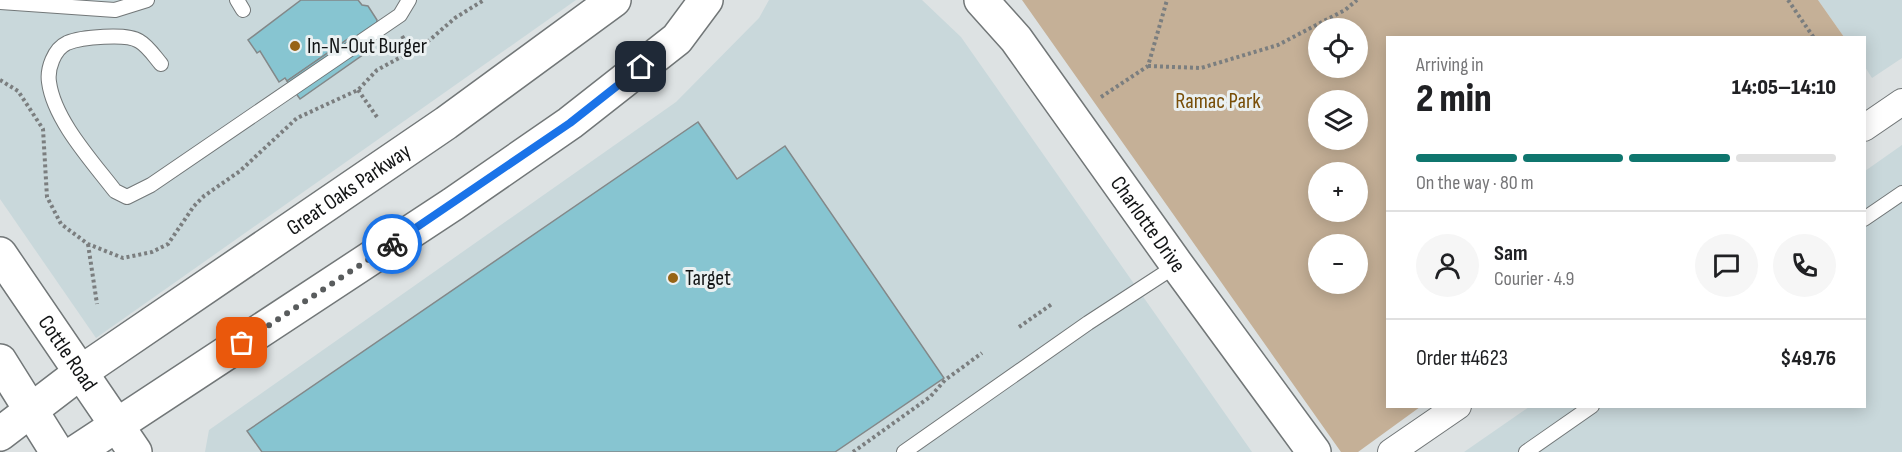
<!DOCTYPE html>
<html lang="en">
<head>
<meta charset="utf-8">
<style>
	body { margin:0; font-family:"Sofia Sans Condensed",sans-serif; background:#f6f6f6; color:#202124; height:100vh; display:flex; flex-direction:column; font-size:22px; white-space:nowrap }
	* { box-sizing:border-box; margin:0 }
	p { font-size:20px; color:#757577 }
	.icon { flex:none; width:33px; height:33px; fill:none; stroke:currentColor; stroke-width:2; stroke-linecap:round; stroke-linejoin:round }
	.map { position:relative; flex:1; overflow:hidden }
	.sheet { position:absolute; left:1386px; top:36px; width:480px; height:372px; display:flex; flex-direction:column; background:#fff; border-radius:0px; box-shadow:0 3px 15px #0003 }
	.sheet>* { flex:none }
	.controls { position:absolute; left:1308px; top:18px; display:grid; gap:12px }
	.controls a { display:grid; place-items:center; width:60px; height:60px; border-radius:50%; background:#fff; box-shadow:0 3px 15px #0003; font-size:30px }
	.pin { position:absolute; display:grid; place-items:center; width:51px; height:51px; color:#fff; margin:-26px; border-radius:12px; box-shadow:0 3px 9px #0006 }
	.courier { position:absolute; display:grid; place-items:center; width:60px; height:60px; margin:-30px; border:4px solid #1a73e8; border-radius:50%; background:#fff; color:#222; box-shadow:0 2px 8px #0007 }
	.summary em { font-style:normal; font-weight:800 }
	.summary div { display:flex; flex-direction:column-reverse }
	.summary { display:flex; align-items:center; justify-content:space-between; height:102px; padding:0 30px }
	h1 { font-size:39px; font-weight:800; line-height:45px }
	.bar { display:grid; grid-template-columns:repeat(4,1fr); gap:9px 6px; align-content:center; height:72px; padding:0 30px }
	.bar i { height:8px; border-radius:4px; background:#e0e0e0 }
	.bar .active { background:#0f766e }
	.bar p { grid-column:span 4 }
	.line { display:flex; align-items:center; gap:15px; padding:0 30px; border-top:2px solid #e0e0e0 }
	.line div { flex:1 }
	.round { display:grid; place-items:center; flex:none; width:63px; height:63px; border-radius:32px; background:#f6f6f6 }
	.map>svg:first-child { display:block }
</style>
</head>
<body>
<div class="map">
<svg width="1902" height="452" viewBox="0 0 1902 452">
	<rect width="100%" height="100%" fill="#dde2e3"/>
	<g fill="#c9d8db">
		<path d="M0 0H576L96 338 0 199Z"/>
		<path d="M769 0H922L961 37 1252 452H205L209 430 676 102 759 18Z"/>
		<path d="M1818 0H1902V58L1872 78 1865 67 1864 38 1844 37Z"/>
		<path d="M1902 145V452H1464L1529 407 1864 406 1865 171Z"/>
	</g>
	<path fill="#c5b097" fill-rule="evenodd" d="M1022 0H1818L1844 37 1388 38V406L1420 407 1358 452H1341ZM1358 28V68H1318V28ZM1318 100H1358V140H1318ZM1358 172V212H1318V172ZM1318 244H1358V284H1318Z"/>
	<g fill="#87c5d1" stroke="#838889" stroke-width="1.5">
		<path d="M301 0H358L362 5 368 6 377 20 376 26 352 39H348L287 81 285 78 279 82 260 51 257 53 248 40Z"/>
		<path d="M348 39H352L364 54 300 99 287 81Z"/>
		<path d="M698 122 737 179 785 146 944 378 835 452H262L247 431Z"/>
	</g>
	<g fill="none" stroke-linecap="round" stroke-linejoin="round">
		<g stroke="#727778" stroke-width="16">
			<g id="lane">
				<path d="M237 0 243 10"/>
				<path d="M0 2 115 10 147 0"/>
				<path d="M161 64C155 57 148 46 139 41 127 33 81 37 67 43 54 49 47 69 49 82 54 120 92 161 115 191L127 197 151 185 400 15 409 0"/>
				<path d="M1864 219 1902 193"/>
				<path d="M904 452 1088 323 1177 265"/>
				<path d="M1526 452 1592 406"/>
			</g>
		</g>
		<g stroke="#727778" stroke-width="28">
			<g id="street">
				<path d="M1864 128 1902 102"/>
				<path d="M1391 452 1458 406"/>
			</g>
		</g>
		<g stroke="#727778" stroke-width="36">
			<g id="secondary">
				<path id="s1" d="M981 0 1016 39 1177 265 1314 452"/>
				<path id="s2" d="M0 254 135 452"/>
				<path d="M0 361 57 452"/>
				<path id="s3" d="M0 434 81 372 446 123 614 0"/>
				<path d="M76 452 453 204 570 123 677 39 706 0"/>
			</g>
		</g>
		<g stroke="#7b7e7f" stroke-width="4" stroke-dasharray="3 3" stroke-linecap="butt">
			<path d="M1788 0 1814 38"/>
			<path d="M402 36 411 50"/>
			<path d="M1148 66 1201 68 1278 45 1345 10 1357 0"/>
			<path d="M0 80 18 91 43 129 47 197 61 224 88 244 123 258 152 252 168 244 194 206 204 196 240 171 297 118 358 90 377 70 425 44 455 18 484 0"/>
			<path d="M358 90 377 117"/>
			<path d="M1101 97 1148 66 1167 0"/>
			<path d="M88 244 97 304"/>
			<path d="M1019 327 1052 304"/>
			<path d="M853 452 930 397 945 380 982 353"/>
		</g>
		<use href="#lane" stroke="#fff" stroke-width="14"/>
		<use href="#street" stroke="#fff" stroke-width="26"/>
		<use href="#secondary" stroke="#fff" stroke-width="33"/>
	</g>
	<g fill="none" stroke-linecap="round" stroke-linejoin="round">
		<path stroke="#595c5d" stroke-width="6" stroke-dasharray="0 10.8" d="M242 343 392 244"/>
		<path stroke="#1a73e8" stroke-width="8" d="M392 244 570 123 641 67"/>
	</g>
	<g fill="#966416" stroke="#eaf0f1" stroke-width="2">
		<circle cx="295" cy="46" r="6"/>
		<circle cx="673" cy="278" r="6"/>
	</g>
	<g text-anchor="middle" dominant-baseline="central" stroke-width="6" stroke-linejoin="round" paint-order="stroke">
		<g font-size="22" fill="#121415" stroke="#eaf0f1" text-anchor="start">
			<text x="307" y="46">In-N-Out Burger</text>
			<text x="685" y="278">Target</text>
		</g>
		<g font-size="22" fill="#784e08" stroke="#eaf0f1">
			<text x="1218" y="101">Ramac Park</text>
		</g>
		<g font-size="22" fill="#121415" stroke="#eaf0f1">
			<text stroke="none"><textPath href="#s3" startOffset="426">Great Oaks Parkway</textPath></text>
			<text stroke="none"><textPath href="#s1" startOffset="280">Charlotte Drive</textPath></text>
			<text stroke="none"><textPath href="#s2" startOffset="120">Cottle Road</textPath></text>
		</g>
	</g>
</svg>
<div class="controls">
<a><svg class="icon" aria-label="locate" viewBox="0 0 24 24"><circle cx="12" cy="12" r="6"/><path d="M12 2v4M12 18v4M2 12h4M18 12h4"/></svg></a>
<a><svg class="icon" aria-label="layers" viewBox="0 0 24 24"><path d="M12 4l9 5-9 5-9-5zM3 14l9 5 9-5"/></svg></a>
<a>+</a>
<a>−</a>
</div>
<div class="pin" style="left:242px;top:343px;background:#ea580c"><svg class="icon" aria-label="bag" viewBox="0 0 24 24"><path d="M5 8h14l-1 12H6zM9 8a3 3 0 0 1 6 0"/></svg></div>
<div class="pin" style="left:641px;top:67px;background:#1f2937"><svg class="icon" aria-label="home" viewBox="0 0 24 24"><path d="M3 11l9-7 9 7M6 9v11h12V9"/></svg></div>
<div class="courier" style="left:392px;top:244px"><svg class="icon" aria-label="bike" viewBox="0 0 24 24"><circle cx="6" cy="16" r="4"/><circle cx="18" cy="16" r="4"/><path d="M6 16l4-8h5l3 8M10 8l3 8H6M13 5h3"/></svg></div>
<section class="sheet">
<div class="summary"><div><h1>2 min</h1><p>Arriving in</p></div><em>14:05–14:10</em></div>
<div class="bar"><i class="active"></i><i class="active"></i><i class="active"></i><i></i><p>On the way · 80 m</p></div>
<div class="line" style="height:108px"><a class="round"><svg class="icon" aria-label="person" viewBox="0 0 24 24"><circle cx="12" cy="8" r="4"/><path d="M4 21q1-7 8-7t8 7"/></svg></a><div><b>Sam</b><p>Courier · 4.9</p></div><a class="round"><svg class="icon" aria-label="chat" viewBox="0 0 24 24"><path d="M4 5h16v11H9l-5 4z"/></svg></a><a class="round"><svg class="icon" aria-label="phone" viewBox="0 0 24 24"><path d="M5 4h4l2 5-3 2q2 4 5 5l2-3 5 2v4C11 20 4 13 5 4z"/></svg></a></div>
<div class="line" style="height:78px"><div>Order #4623</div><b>$49.76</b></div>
</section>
</div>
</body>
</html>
